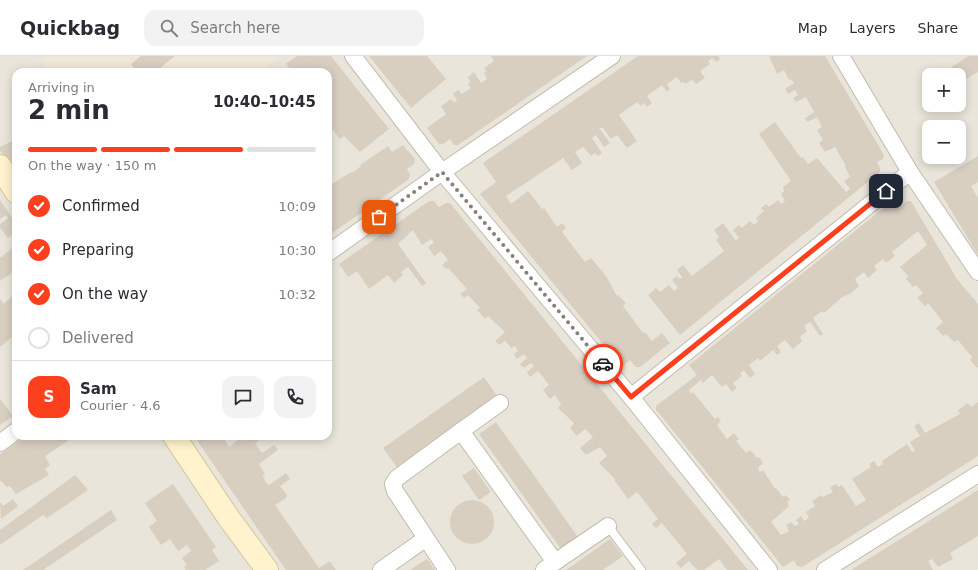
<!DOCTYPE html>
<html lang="en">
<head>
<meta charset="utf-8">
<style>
	body { margin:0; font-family:"DejaVu Sans",sans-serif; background:#f2f2f3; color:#2b2b33; height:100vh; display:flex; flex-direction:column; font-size:15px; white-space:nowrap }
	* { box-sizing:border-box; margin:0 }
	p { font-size:13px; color:#7c7c81 }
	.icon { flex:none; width:22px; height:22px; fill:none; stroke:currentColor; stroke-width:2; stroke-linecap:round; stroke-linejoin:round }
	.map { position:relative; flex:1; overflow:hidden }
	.drawer { position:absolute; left:12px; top:12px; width:320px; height:372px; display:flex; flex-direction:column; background:#fff; border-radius:12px; box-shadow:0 2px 10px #0003 }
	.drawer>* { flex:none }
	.fabs { position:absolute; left:922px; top:12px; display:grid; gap:8px }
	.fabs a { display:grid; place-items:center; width:44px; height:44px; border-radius:8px; background:#fff; box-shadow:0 2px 10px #0003; font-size:20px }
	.pin { position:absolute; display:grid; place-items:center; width:34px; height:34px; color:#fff; margin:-17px; border-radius:8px; box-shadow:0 2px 6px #0006 }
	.courier { position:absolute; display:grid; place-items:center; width:40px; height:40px; margin:-20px; border:3px solid #fc3f1d; border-radius:50%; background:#fff; color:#222; box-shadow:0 1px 5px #0007 }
	.headline em { font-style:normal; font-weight:700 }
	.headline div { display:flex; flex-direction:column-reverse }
	.headline { display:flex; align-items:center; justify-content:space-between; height:68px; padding:0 16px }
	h1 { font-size:26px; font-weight:700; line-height:30px }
	.bar { display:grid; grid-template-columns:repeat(4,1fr); gap:6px 4px; align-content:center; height:48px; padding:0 16px }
	.bar i { height:5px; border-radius:3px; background:#e1e1e2 }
	.bar .current { background:#fc3f1d }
	.bar p { grid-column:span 4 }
	.line { display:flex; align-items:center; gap:10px; padding:0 16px; border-top:1px solid #e1e1e2 }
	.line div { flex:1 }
	.round { display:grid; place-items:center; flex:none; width:42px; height:42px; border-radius:12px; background:#f2f2f3 }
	ol { padding:0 16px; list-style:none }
	li { display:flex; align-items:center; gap:12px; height:44px }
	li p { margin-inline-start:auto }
	li .icon { padding:4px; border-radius:50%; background:#fc3f1d; color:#fff; stroke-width:4 }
	li:last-child { color:#7c7c81 }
	li i { width:22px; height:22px; border:2px solid #e1e1e2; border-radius:50% }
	header { display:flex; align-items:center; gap:24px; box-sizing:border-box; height:56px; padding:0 20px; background:#fff; border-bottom:1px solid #e1e1e2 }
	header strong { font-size:19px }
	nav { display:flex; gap:22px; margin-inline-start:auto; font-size:14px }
	.search { width:280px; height:36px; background:#f2f2f3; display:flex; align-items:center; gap:10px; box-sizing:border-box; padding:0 14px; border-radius:12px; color:#7c7c81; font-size:15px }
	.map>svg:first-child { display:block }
</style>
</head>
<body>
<header>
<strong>Quickbag</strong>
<div class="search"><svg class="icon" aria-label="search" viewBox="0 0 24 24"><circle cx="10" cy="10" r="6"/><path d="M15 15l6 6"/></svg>Search here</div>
<nav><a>Map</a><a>Layers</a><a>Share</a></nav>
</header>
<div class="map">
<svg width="978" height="514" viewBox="0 0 978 514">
	<rect width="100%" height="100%" fill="#f6f3ec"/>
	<path fill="#eae5da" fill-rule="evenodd" d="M0 0H978V514H0ZM16 16H328V380H16ZM929 19H959V49H929ZM929 71H959V101H929Z"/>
	<path fill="#efe8d6" d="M40 0H280L260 16H48Z"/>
	<g fill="#d8cfc1">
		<path d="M141 0H175L155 16H137L131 8Z"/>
		<path d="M297 0H331L389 73 360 96 344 80 340 83 333 74 330 71 328 72V16H293L286 8Z"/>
		<path d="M369 0H427L446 23 411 52Z"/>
		<path d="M491 0H587L458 89H454L450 83 443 88H439L427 72 446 58 441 50 451 43 454 47 457 44 453 38 458 34 462 38 471 32 468 28 470 26 468 21 474 16 481 27 487 23 484 17 486 15 484 12 494 5Z"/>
		<path d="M638 0H718L720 3 716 6 712 2 708 5 710 8 700 15 705 22 696 28 692 24 685 28 684 26 681 27 677 21 667 28 670 33 667 36 662 29 647 40 652 47 647 51 644 47 641 50 637 46 619 59 637 85 627 92 617 79 611 83 603 72H599L610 87 604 91 596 79 592 82 602 97 598 100 595 97 591 100 583 91 575 96 582 107 572 114 563 102 506 140 511 148 528 135 542 153 544 152 557 171 562 167 566 172 562 176 585 206 591 202 606 220 617 240 618 239 626 247 623 250 643 277 645 276 652 285 662 277 670 287 640 311H636L630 304 624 309H620L480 138 496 126 483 107Z"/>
		<path d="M769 0H825L884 99 883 103 877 106 880 112V116L680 279 648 239 656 232 660 236 669 229 674 235 678 232 672 224 677 220 680 223 682 221 677 214 683 209 692 220 724 195 716 184 719 181 714 174 723 167 736 185 739 182 733 174 739 169 742 172 750 165 754 169 758 165 756 162 764 155 761 152 766 148 769 151 778 144 781 148 785 145 781 138 784 135 783 131 791 125 759 78 775 66 801 102 803 101 808 108 817 102 846 136 850 133 844 125 850 121 845 111 846 110 835 91 825 96 819 87 823 84 817 74 822 71 817 61 807 66 805 62 814 56 806 41 796 46 793 42 798 39 795 34 788 38 785 33 794 27 791 23 789 24 784 14 777 18Z"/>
		<path d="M968 0H978V16L960 26 959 19H956L951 12Z"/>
		<path d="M16 83V119L0 94V91Z"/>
		<path d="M403 89 415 103 414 108 407 113 410 119 409 123 328 180V127L330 125 332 128 351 116 352 117 361 110 360 109 388 90 392 96Z"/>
		<path d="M978 100V126L971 130 978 142V199L934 126Z"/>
		<path d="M0 144 16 168V176L8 182 0 172V168L8 162 6 159 0 163Z"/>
		<path d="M429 145H434L439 151 446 147H450L748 514H727L719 503 704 514H697L689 505 681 512 676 507 687 498 662 467 656 472 652 468 658 463 637 436 628 443 614 424 615 423 599 407 607 400 600 391 586 399 580 392 593 381 585 373 577 380 570 372 574 367 558 352 561 348 555 339 550 343 543 334 549 329 542 320 538 315 530 321 527 316 534 310 531 307 524 312 520 308 527 302 524 298 517 303 514 298 518 295 515 290 511 292 505 285 499 289 495 285 505 276 488 260 485 263 477 254 480 252 468 239 464 242 460 238 467 233 448 212 446 213 442 209 448 204 441 195 434 200 428 191 434 186 431 183 422 189 413 174 398 188 426 227 422 230 408 211 401 216 403 219 394 227 388 219 369 233 357 215 348 221 339 208Z"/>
		<path d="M892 145 896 146 900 151 907 145H911L957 223 978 248V311L977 312 970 304 972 301 958 284 954 286 946 278 943 280 936 272 943 266 928 247 925 250 917 242 923 237 916 229 913 231 906 223 908 220 900 211 927 189 918 175 892 196 895 200 886 207 883 203 874 210 877 214 868 222 864 216 855 223 859 230 851 237 841 242 824 257 822 255 813 262 823 278 820 280 810 266 804 270 807 275 800 281 802 285 793 293 785 284 777 290 781 296 777 299 773 294 760 305 758 302 749 309 755 318 750 322 744 314 740 317 742 320 733 327 737 332 732 336 726 328 722 331 712 319 703 327 701 324 689 334 691 338 693 336 715 363 718 361 721 365 717 369 727 383 734 377 739 383 736 385 746 397 750 394 757 402 759 401 763 407 758 412 760 416 763 414 775 433 776 432 783 441 786 439 790 444 787 446 789 450 771 466 781 479 789 475 786 469 791 466 795 470 799 468 796 464 801 460 804 465 809 462 806 456 815 450 812 445 821 439 823 441 833 436 830 431 836 428 838 431 842 429 856 450 866 444 852 423 871 411 869 408 874 405 878 411 883 408 882 405 907 388 912 396 915 395 910 386 920 380 914 370 919 367 925 377 960 358 958 354 968 347 971 351 978 346V400L802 511 797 510 794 504 783 511 662 361 656 354V350L697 319 689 309Z"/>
		<path d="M16 189V214L0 225V202Z"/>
		<path d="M16 236V278L0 291V243L4 248Z"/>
		<path d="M484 321 497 340 397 411 383 392Z"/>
		<path d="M0 343 13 360 0 369Z"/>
		<path d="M496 366 578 481 561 493 479 378Z"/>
		<path d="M26 380H75L45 400 50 409 45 413 49 419 16 438 10 430 7 431 0 424V398Z"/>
		<path d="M194 380H222L229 391 243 380H265L255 387 262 397 274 389 278 394 259 408 265 418 263 420 265 425 269 429 286 417 290 423 280 430 287 439 286 442 275 449 319 512 330 505 336 514H286Z"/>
		<path d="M474 412 491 436 479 444 462 420Z"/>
		<path d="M75 419 88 434 47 462 43 459 0 489V474Z"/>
		<path d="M173 428 216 491 212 494 219 505 205 514H186L184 511 187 509 182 502 191 495 187 489 178 495 170 483 161 489 149 471 157 465 145 447Z"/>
		<path d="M978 434V480L950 497 953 503 938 511 932 503 928 505 933 514H851Z"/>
		<path d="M13 443 18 450 1 463 0 446 3 450Z"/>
		<circle cx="472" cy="466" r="22"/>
		<path d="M111 454 117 464 43 514H23Z"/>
		<path d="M610 483 623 500 603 514H566Z"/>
		<path d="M427 503 435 514H410Z"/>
	</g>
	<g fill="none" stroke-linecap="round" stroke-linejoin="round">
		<g stroke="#c2bbae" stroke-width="10">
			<path id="lane" d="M608 470 641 514"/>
		</g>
		<g stroke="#c2bbae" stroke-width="18">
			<g id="street">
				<path d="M353 0 442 116 631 341 769 514"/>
				<path d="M841 0 910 116 978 216"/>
				<path d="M328 197 442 116 612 0"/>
				<path d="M631 341 910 116"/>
				<path d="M461 375 500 347"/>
				<path d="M0 387 16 375"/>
				<path d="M555 506 608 470"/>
				<path d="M381 514 425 483"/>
				<path d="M447 514 395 435 393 428 397 422 461 375 555 506 544 514"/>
				<path d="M825 514 978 418"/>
			</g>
		</g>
		<g stroke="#d6c79b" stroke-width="24">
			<g id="secondary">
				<path d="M0 110 16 136"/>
				<path d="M174 380 228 461 267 514"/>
			</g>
		</g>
		<use href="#lane" stroke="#fff" stroke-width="8"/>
		<use href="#street" stroke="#fff" stroke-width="16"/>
		<use href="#secondary" stroke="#fff3cd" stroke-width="22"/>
	</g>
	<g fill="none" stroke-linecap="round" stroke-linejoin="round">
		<path stroke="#878178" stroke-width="4" stroke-dasharray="0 7.2" d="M379 161 442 116 603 308"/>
		<path stroke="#fc3f1d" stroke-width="5" d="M603 308 631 341 886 135"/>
	</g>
</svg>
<div class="fabs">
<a>+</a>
<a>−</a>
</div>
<div class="pin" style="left:379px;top:161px;background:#ea580c"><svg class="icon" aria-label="bag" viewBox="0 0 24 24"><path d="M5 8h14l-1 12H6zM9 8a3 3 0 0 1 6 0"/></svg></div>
<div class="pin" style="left:886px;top:135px;background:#1f2937"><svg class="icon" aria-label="home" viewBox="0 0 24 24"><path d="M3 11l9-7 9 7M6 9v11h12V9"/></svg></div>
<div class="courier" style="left:603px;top:308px"><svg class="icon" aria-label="car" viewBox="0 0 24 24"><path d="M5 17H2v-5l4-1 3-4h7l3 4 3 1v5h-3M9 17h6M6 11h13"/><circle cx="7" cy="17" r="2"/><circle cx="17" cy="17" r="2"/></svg></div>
<section class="drawer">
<div class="headline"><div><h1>2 min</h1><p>Arriving in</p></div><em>10:40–10:45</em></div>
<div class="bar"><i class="current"></i><i class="current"></i><i class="current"></i><i></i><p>On the way · 150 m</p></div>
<ol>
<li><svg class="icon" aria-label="check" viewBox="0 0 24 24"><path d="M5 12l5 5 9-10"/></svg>Confirmed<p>10:09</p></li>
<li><svg class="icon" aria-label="check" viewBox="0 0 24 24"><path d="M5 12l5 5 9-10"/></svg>Preparing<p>10:30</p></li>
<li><svg class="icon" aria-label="check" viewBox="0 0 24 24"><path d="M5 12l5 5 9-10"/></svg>On the way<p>10:32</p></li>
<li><i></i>Delivered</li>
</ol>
<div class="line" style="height:72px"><b class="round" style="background:#fc3f1d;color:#fff">S</b><div><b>Sam</b><p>Courier · 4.6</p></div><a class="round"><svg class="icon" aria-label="chat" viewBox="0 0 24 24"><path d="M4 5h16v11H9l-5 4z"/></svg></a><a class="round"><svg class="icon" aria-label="phone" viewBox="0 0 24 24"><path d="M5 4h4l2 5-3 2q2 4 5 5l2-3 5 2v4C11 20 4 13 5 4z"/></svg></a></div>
</section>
</div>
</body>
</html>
